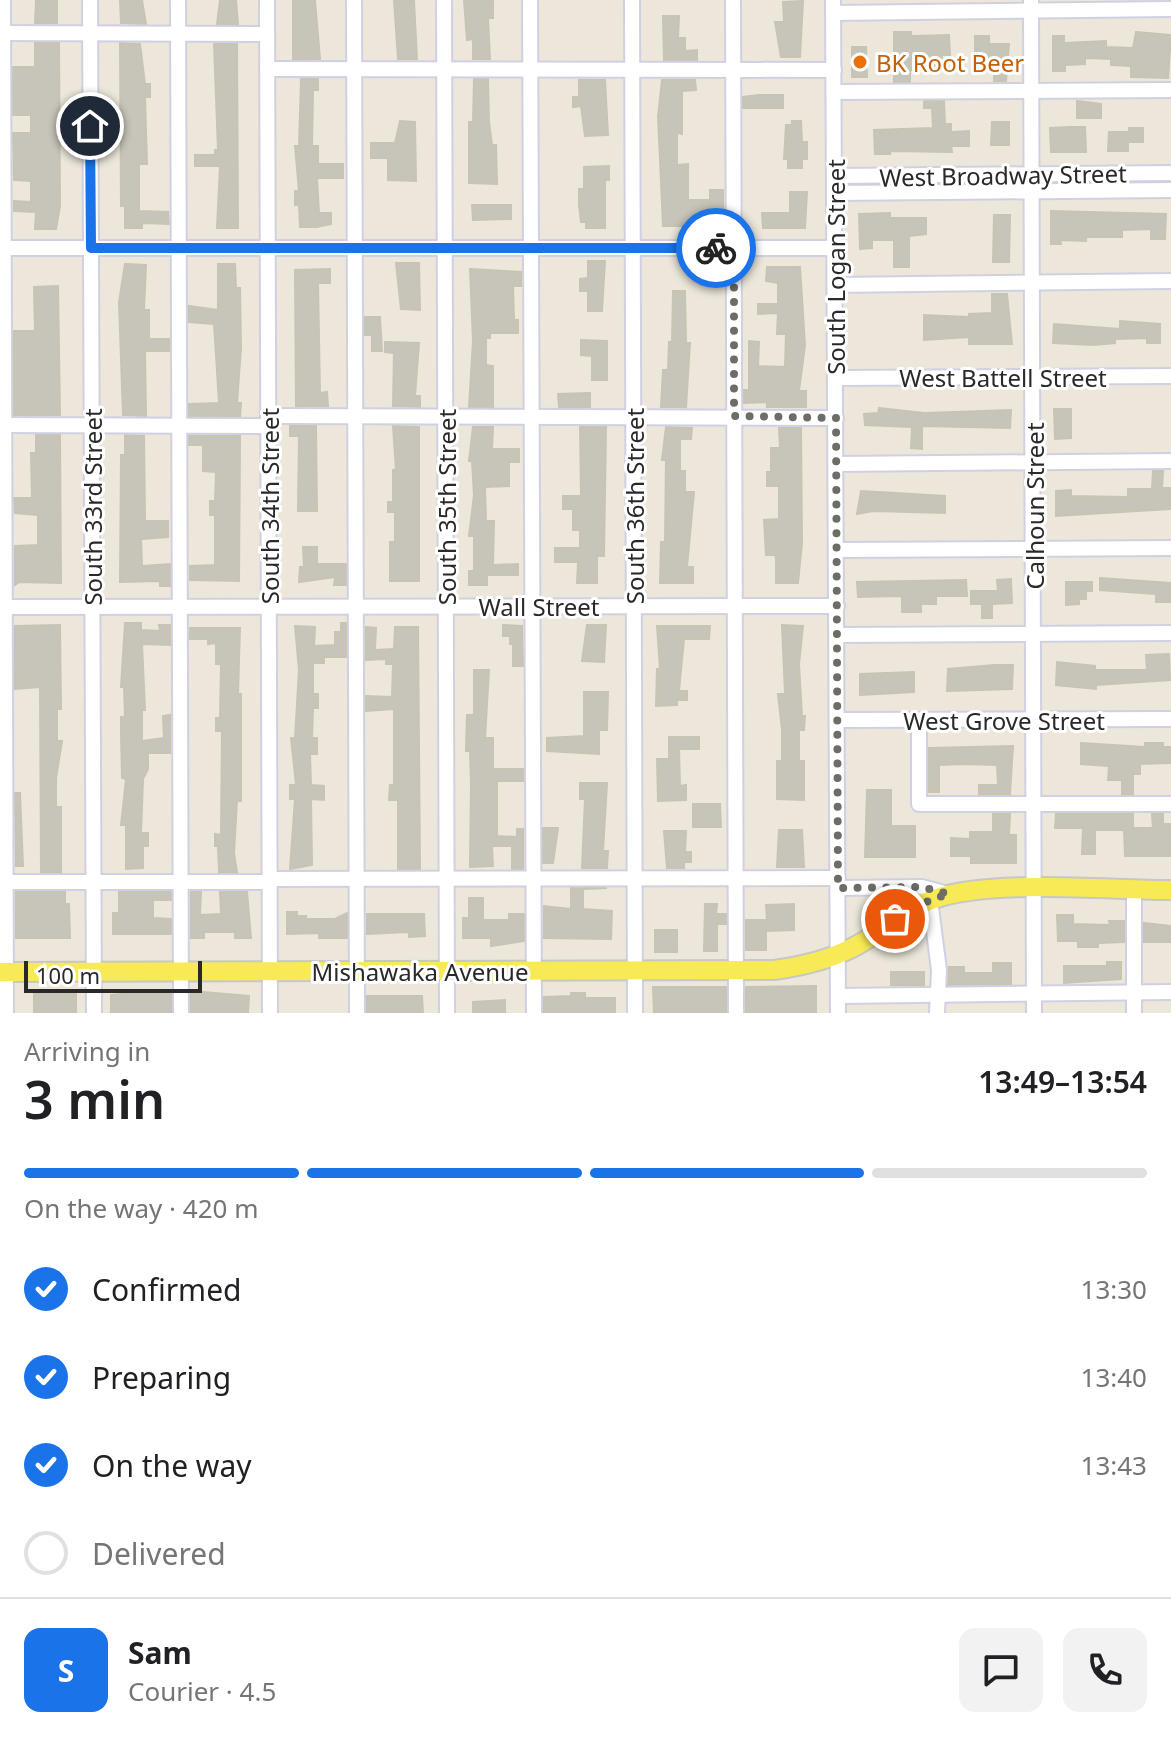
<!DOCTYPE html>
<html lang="en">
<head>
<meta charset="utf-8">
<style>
	body { margin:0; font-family:"Noto Sans",sans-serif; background:#f2f2f2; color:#202124; height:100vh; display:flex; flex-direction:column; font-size:30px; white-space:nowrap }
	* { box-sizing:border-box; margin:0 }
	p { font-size:26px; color:#757577 }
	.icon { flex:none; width:44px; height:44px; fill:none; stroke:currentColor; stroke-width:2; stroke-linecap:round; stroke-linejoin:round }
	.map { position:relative; height:1013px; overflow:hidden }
	.drawer { display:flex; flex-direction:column; background:#fff; flex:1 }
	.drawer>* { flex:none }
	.scale { position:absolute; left:24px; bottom:20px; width:178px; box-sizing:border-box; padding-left:8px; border:4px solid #292929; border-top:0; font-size:22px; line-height:28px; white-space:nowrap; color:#292929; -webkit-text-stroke:6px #fff; paint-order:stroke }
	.pin { position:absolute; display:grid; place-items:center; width:68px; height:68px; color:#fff; margin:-34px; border:4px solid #fff; border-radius:50%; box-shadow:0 2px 8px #0007 }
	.courier { position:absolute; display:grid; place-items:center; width:80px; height:80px; margin:-40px; border:6px solid #1a73e8; border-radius:50%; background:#fff; color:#222; box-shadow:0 2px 10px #0007 }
	.headline em { font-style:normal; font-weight:600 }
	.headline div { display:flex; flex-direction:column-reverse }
	.headline { display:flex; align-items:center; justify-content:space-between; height:136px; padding:0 24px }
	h1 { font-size:52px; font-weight:600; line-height:60px }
	.bar { display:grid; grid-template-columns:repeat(4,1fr); gap:12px 8px; align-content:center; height:96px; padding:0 24px }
	.bar i { height:10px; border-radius:6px; background:#e0e0e0 }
	.bar .current { background:#1a73e8 }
	.bar p { grid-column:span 4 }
	.line { display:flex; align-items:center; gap:20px; padding:0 24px; border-top:2px solid #e0e0e0 }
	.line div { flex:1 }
	.round { display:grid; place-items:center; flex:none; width:84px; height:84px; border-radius:16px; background:#f2f2f2 }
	ol { padding:0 24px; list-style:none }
	li { display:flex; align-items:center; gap:24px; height:88px }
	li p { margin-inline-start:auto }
	li .icon { padding:8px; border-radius:50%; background:#1a73e8; color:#fff; stroke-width:4 }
	li:last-child { color:#757577 }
	li i { width:44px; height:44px; border:4px solid #e0e0e0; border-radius:50% }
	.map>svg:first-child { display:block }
</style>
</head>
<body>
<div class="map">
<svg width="1171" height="1013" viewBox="0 0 1171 1013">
	<rect width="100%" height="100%" fill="#ece7da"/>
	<g fill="#c7c5b9" stroke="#c8c4b4" stroke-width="2">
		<path d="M36 0H57V23H35Z"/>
		<path d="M120 0H142L146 24 121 23Z"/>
		<path d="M220 0H236L238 24H217Z"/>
		<path d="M293 0H315L320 59H293Z"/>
		<path d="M394 0 414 1 417 59H398Z"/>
		<path d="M464 0H493V18H488L490 59H473V39L467 40Z"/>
		<path d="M803 1 800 57H781L775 22H784L783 2Z"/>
		<path d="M663 16H679L678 38H685V51L697 50V60H664Z"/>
		<path d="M894 32H911V36L949 35 950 55H942L941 70H910V82H894Z"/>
		<path d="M1136 32 1171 35 1168 78 1131 77V66L1111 65V59L1085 58V64L1065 65V71H1053V36H1064V43L1106 41V47L1133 48Z"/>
		<path d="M975 36H989V44H1009L1006 81H994L995 58H975Z"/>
		<path d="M35 43H59L60 206 56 229H35L36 212 14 211V201L31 202V181L14 180 13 133H31V115H13V67H35Z"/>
		<path d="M120 43 140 44 145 84H150V97H145L147 164H139V211L168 212 169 224 142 223V228H125V206H121Z"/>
		<path d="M214 44H237L238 228H217L220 166H195V155H215V150H218Z"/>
		<path d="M852 47H866L867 77H852Z"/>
		<path d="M301 79H318V90H313L312 146H318V164H343V178H317L319 213H331V224L317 227H300L299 205H295V191H299L295 146H299Z"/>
		<path d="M474 79H488L489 122 492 145H496L497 184 469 183V122H473Z"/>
		<path d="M579 80H605L608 135 585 136 581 106 573 107V97H579Z"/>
		<path d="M662 80H695L696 90 682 91V134L677 133V165L688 164V200H710V190H723V218L702 219V226H663L658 116Z"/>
		<path d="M759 95H783V108H743V97Z"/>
		<path d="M924 101H944L945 124H951V132L969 131V146H951L952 152 890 151V154H875L874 130 933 128 932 108H924Z"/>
		<path d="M1077 101 1101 104V118H1077Z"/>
		<path d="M400 121 415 122 416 181 388 180V158H371V143H395Z"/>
		<path d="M792 121H801L802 142H807V159H802V168H788V159H784L786 125H792Z"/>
		<path d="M992 122H1009V145H991Z"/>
		<path d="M1070 127H1085L1086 152H1051L1050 128Z"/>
		<path d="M1129 128H1143V142H1128V151H1108L1109 132H1129Z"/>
		<path d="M609 166V180H605V228H586V222H581L579 205V189H584V167Z"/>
		<path d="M790 192H807L805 228H763L762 213H790Z"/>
		<path d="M472 205H511V219L473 220Z"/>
		<path d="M1051 211 1166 214 1165 239H1151V229L1122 230V237H1086V241L1060 240 1061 244H1051Z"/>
		<path d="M890 213V218H926V234L909 236V267H894V240H872V248L860 249 859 214Z"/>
		<path d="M994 215H1010L1009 262H993Z"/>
		<path d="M588 261H605L602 311H588V291H580V279L588 278Z"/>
		<path d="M396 263H419L420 310 401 309Z"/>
		<path d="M125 264 146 265 144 310H149V339H169V351H145L146 416 123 415 119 302Z"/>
		<path d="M218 264H235L236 288H240L241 348 237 403H241L240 416H189V404L219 403 214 324 189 322V306L218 310Z"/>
		<path d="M767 267H800L805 345 799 391H806V407H767V402L744 403V390H749V341L759 342 758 366 785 367 786 334H777L778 313 758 314V304H778V283L766 281Z"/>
		<path d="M330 269V283H318L320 393 327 392 328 406H296L295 270Z"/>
		<path d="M470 269 521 272V286H513L514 320H518V333H490V338H486V365L493 366V407H469L473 341Z"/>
		<path d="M58 286 60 415H14V331H35L34 287Z"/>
		<path d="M673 291H685L686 343H690L686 407H661L663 370H668L669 342H672Z"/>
		<path d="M992 294H1007L1012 344H969V337L924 340V315L969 317V314L992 313Z"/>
		<path d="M365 317H380L382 351H372V335H365Z"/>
		<path d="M1120 321 1160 324V343H1147V338L1115 339V343L1093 345 1053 343 1054 324 1120 329Z"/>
		<path d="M581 340 607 341V380H592V356L581 355Z"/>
		<path d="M385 342 419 343 415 396H420V407L393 406 394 353 385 352Z"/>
		<path d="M590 393V407H559L558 394Z"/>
		<path d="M879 408 924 413 1011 410 1010 428 922 426V449L911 448 912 427 865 425 864 414 878 413Z"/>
		<path d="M1054 409H1071V438L1055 439Z"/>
		<path d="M290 426H316L317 511H298L299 436H290Z"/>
		<path d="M393 426 419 427V581H390V542H395V512H388V502H393V470H396Z"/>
		<path d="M473 427H493L492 449H519V462H509V486L485 487 486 521H494L493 565 518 564V575H487V585H469V571H474V536H469L474 495 472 461H469Z"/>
		<path d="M580 427H606L604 556H597V583H577L578 562H555V548H580V530H573V509H563V496H581Z"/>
		<path d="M666 427 692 428 691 439H680V471H685V492H694L687 567H693V583H660L661 542H665L666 460H662Z"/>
		<path d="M779 428H801L802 543 798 583H776V558L775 555H766L764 520 779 519V486H767V472H771V448H780Z"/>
		<path d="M36 435H60L61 583 19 582 15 585V546L38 545V515L15 513 14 498H32L31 453H36Z"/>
		<path d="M125 435 144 436 145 521H168V537L141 539 142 566 170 564V586H160V581L120 582 121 455H125Z"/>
		<path d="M189 436H240L239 581 190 580V566L215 565V515H210V501H215L216 472 203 471V445H189Z"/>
		<path d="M1153 471H1163L1162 488H1171V509L1056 516V491L1071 490V496L1128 497V489H1152Z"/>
		<path d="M861 491 945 496V513L873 511 857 514Z"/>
		<path d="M303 547H317V564H346V585H334L335 577 299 582 300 567H304Z"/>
		<path d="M1100 578 1171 583V602H1156V594L1100 590Z"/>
		<path d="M1011 579 1012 603 992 604V618H982V604H971V591H998L997 580Z"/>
		<path d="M966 580 967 596H936V604H921V612H902V596L858 597 857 582Z"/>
		<path d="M1066 582H1092V591H1086V599H1079V604L1066 605Z"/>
		<path d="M125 623H141V630L160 631 159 625H170V645L142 644 145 710H142V741L164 738 163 716 170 715V753H148V769L143 779 141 833H148V846H143V868L126 869V825H121L126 779 122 778 121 733V717H125L124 687H121Z"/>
		<path d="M341 623H346V657H324V663H313V694H318V708H313L312 738H317V754H310L311 785 324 786V800L311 799 312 865 290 869 295 799H290V785H296L291 738H295L299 670 295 626 315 627 314 646 335 645V632H341Z"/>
		<path d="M60 625 61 709H57V741H62L56 778V807H61V872H41L40 687 15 689V626Z"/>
		<path d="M503 625 522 626 523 666H513V644H510V636H503Z"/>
		<path d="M587 625H606L604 662 582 661Z"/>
		<path d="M782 625 803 626 799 664 802 716H805L804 730H799V761H804V800L777 799V761H782V730L778 694H785Z"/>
		<path d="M657 626H710L709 639H684L679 691H687V700H677V705L656 706 657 669H660Z"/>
		<path d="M366 627 376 628 375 650 394 649 395 627H418L420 869H398V800H389L390 785H394V709L366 711V696L392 697 393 664H386V659L366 660Z"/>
		<path d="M190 628H240L238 694H241V801H237L234 853 237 872H219L218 846H215V834L221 835 222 731H216V718H220L221 664H216V643L208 644V639H190Z"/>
		<path d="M1169 654 1170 680 1096 685V689L1056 685 1057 662 1095 666V670H1147L1146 655Z"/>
		<path d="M995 665H1013L1012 689 947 691 948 669Z"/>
		<path d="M474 670H489L485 738H493V769H523V781H497V836L517 837V829H523V869H512V846H492L493 866 470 867 471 783 470 751H466L467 715H474Z"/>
		<path d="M914 672V692L860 695V674Z"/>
		<path d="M584 692H608L607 730H599V754L547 751V738L584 736Z"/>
		<path d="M669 737H699V749H679L680 786 686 785V800L658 801 657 759H669Z"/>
		<path d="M1081 743 1145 747V743H1163V747H1171V763L1140 764V774H1133V794H1122V780H1108L1109 766 1081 764Z"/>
		<path d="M1013 746 1010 794H979V785H998L997 765 964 764 939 765V792H929V748Z"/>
		<path d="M580 783H607L603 851H608L607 868H582L585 799H580Z"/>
		<path d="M867 790H891V826H915V857H865Z"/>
		<path d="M15 793H20L23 866H16Z"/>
		<path d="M693 804H720L721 827H693Z"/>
		<path d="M993 814H1010L1009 835H1016V863H971V856H951V838L970 839V832H993Z"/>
		<path d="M1056 814H1133V828H1153L1152 814H1163V824H1171V856H1125L1124 830H1095V854H1082L1083 828H1055Z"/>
		<path d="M543 828H558L553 863H543Z"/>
		<path d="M779 830H802L804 867H777Z"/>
		<path d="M664 831H686L685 852H691V862H684V868H667Z"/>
		<path d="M571 888H607L583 889V909L612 911 611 939 544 938V906L571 909Z"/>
		<path d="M16 892H65V904H69L70 938H16Z"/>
		<path d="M119 892H171V900H153V918L171 919V934H113V913H119Z"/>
		<path d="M191 892H201L200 915 221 914 220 892H247L251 938H235V932H204V938H191Z"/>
		<path d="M469 898H483V920H509V914H524V941L491 946V938H463V918H469Z"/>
		<path d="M705 904H717L716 914H726V924H717V951H704Z"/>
		<path d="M794 904V930L766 931V950H746V920H767L766 905Z"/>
		<path d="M287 912H297V916H306V919H335L347 913V938H319V933L287 934Z"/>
		<path d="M367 914H424L425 936 409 937V932L367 934Z"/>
		<path d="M1057 915H1073V924L1110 925 1109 921H1124V942L1098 943V947H1078V941H1058Z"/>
		<path d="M1144 923 1171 926V942H1144Z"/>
		<rect x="655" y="930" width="22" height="22"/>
		<path d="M1107 962H1121V979L1064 983V966H1107Z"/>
		<path d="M993 963H1011V984L948 985 949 967H964V973H993Z"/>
		<rect x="891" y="972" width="33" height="13"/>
		<path d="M816 986V1013H746V987Z"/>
		<path d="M653 987H726V1013H654Z"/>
		<path d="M44 991 76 993V1013H34V994Z"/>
		<path d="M191 991 249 996 248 1013H191Z"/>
		<path d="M131 993H171V1013H111V995Z"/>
		<path d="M571 993H585V998H615V1013H544V997L571 996Z"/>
		<path d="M367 996H422L423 1013H367Z"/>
		<path d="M505 1000V1013H473V1002Z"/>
	</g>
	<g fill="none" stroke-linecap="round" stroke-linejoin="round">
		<g stroke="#d0d0e3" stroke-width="18">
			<g id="minor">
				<path d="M3 0 6 1013"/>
				<path d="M90 0 94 1013"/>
				<path d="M178 0 181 1013"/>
				<path d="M267 0 270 1013"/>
				<path d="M354 0 357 1013"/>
				<path d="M444 0 447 1013"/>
				<path d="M530 0 534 1013"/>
				<path d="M632 0 635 1013"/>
				<path d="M733 0 736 1013"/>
				<path d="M833 0 838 1013"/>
				<path d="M1031 0 1034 1013"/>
				<path d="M833 13 1171 9"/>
				<path d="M0 33 267 34"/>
				<path d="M267 69 834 70"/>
				<path d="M834 92 1171 90"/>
				<path d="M834 176 1171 173"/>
				<path d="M835 193 1171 190"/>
				<path d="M0 248H835"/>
				<path d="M835 285 1171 281"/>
				<path d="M836 378 1171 376"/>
				<path d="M268 416 836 418"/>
				<path d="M0 425 269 426"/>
				<path d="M836 464 1171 461"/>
				<path d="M837 550 1171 548"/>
				<path d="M0 607 837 606"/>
				<path d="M837 635 1171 633"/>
				<path d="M838 720 1171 719"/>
				<path d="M919 721V804H1171"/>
				<path d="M270 879 838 878"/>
				<path d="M0 882H270"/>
				<path d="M838 888 922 887 948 894"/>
				<path d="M930 900 939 970 937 1013"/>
				<path d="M838 996 1171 992"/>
				<path d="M1134 1013V890"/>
			</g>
		</g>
		<g stroke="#c7c7c7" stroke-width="22">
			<path id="major" d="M0 972 774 970C804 966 834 959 861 943 886 929 906 908 934 899 992 879 1106 890 1171 890"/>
		</g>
		<use href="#minor" stroke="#fff" stroke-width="14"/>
		<use href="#major" stroke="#f7ea55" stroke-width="18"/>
	</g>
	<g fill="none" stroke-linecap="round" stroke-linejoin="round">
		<path stroke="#6d6c67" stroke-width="8" stroke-dasharray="0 14.4" d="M716 248H734V416L836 418 838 888 922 887 949 894 930 900 895 919"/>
		<path stroke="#1a73e8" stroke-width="10" d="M90 126 91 248H716"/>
	</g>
	<circle fill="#e8710a" stroke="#fff" stroke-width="3" cx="860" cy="62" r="8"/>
	<g text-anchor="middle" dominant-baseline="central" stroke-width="6" stroke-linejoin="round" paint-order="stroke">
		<g font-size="24" fill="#c56008" stroke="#fff" text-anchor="start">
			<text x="876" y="62">BK Root Beer</text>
		</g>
		<g font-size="24" fill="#292929" stroke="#fff">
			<text transform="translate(1003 175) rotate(-1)">West Broadway Street</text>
			<text transform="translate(835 267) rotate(-90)">South Logan Street</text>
			<text x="1003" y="377">West Battell Street</text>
			<text transform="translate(269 506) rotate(-90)">South 34th Street</text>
			<text transform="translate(634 506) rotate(-90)">South 36th Street</text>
			<text transform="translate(1034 506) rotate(-90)">Calhoun Street</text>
			<text transform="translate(92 507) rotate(-90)">South 33rd Street</text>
			<text transform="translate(446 507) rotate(-90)">South 35th Street</text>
			<text x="539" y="606">Wall Street</text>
			<text x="1004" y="720">West Grove Street</text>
			<text x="420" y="971">Mishawaka Avenue</text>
		</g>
	</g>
</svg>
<div class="scale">100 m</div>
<div class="pin" style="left:895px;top:919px;background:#ea580c"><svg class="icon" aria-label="bag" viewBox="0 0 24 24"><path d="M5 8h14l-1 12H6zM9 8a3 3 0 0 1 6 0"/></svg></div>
<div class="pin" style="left:90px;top:126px;background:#1f2937"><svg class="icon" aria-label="home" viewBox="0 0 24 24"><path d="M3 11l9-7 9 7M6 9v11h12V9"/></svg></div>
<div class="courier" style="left:716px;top:248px"><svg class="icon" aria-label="bike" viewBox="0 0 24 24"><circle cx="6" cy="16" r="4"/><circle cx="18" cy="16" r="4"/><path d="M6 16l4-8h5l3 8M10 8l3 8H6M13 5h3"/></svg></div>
</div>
<section class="drawer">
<div class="headline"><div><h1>3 min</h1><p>Arriving in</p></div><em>13:49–13:54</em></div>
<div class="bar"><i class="current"></i><i class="current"></i><i class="current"></i><i></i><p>On the way · 420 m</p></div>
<ol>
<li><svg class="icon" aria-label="check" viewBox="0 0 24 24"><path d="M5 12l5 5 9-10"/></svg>Confirmed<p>13:30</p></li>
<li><svg class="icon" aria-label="check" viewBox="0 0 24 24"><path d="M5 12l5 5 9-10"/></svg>Preparing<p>13:40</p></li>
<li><svg class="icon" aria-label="check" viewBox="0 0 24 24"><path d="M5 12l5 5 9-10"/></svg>On the way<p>13:43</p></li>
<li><i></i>Delivered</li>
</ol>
<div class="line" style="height:144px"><b class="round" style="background:#1a73e8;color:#fff">S</b><div><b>Sam</b><p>Courier · 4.5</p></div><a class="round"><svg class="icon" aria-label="chat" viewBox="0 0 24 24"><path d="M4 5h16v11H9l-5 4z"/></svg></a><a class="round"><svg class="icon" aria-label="phone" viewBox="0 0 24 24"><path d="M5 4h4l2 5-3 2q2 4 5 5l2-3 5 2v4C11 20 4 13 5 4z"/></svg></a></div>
</section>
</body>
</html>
